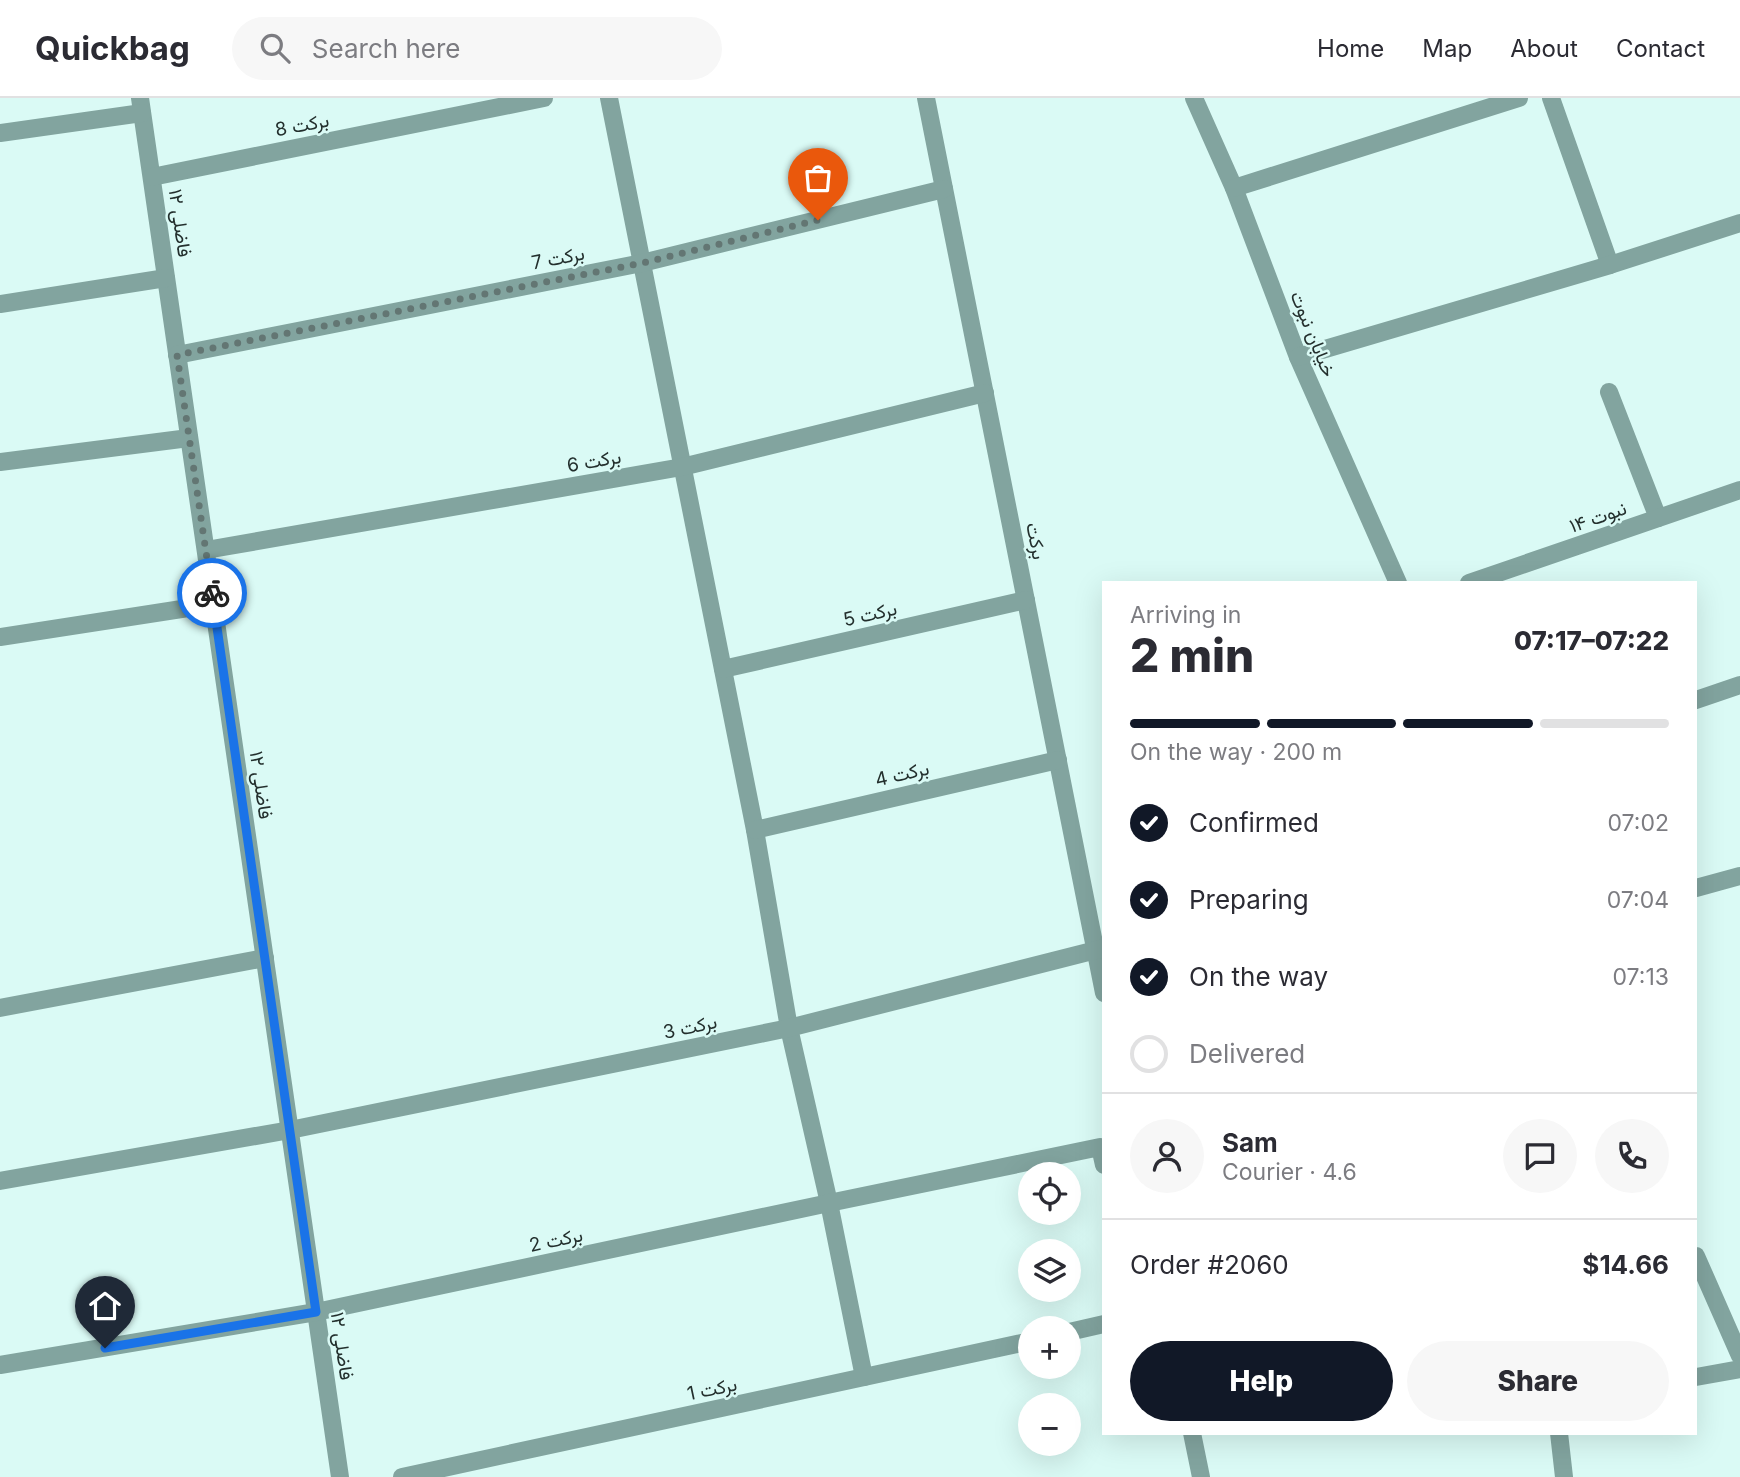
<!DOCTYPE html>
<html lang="en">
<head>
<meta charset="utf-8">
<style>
	body { margin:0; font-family:Inter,Vazirmatn,sans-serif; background:#f7f7f7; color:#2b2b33; height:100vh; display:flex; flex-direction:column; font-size:26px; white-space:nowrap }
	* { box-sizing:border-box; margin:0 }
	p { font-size:23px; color:#7c7c81 }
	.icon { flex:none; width:38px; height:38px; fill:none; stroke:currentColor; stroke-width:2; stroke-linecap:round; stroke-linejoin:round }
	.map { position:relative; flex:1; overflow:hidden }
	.sheet { position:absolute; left:1102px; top:483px; width:595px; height:854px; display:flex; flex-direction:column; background:#fff; border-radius:0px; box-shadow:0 7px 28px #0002 }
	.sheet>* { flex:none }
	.fabs { position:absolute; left:1018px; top:1064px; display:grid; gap:14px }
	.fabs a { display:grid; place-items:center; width:63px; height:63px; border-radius:50%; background:#fff; box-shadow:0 7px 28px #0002; font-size:35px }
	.pin { position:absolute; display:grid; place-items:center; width:60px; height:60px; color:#fff; margin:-72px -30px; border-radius:50% 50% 50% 0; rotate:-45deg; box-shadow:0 0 7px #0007 }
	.pin .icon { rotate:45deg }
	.courier { position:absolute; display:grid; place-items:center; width:70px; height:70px; margin:-35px; border:5px solid #1a73e8; border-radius:50%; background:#fff; color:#222; box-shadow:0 2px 9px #0007 }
	.overview em { font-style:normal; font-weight:800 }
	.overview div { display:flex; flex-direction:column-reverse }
	.overview { display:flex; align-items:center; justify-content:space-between; height:119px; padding:0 28px }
	h1 { font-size:46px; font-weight:800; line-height:52px }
	.bar { display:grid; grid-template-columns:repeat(4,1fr); gap:10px 7px; align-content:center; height:84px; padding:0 28px }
	.bar i { height:9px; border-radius:5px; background:#e1e1e2 }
	.bar .active { background:#111827 }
	.bar p { grid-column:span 4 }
	.line { display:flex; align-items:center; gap:18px; padding:0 28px; border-top:2px solid #e1e1e2 }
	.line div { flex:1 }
	.round { display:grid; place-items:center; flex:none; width:74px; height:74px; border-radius:37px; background:#f7f7f7 }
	ol { padding:0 28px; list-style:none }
	li { display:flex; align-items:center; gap:21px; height:77px }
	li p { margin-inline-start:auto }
	li .icon { padding:7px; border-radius:50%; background:#111827; color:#fff; stroke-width:4 }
	li:last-child { color:#7c7c81 }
	li i { width:38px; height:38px; border:4px solid #e1e1e2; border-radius:50% }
	.button { display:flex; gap:14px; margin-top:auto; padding:14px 28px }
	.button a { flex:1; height:80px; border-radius:42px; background:#111827; color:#fff; font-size:28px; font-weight:800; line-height:80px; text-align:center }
	.button a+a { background:#f7f7f7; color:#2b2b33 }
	header { display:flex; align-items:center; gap:42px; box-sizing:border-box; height:98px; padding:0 35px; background:#fff; border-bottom:2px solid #e1e1e2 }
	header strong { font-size:33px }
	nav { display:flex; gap:38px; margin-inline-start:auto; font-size:24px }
	.search { width:490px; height:63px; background:#f7f7f7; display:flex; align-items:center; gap:18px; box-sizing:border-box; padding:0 24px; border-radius:38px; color:#7c7c81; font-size:26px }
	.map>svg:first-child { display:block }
</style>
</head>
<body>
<header>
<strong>Quickbag</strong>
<div class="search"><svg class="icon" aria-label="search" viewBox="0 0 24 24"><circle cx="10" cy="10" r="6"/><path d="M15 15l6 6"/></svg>Search here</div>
<nav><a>Home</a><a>Map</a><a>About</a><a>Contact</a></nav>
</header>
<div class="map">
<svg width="1740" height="1379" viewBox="0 0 1740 1379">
	<rect width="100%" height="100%" fill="#dafaf5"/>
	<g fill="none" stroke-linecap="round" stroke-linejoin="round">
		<g stroke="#82a49f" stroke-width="18">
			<path d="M140 0 340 1379"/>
			<path d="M609 0 755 732 789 930 829 1105 864 1279"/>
			<path d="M926 0 1104 895"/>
			<path d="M1194 0 1234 90 1298 259 1398 485"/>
			<path d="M1551 0 1610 167"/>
			<path d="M0 35 142 15"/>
			<path d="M152 79 544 0"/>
			<path d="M1234 90 1519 0"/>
			<path d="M0 206 166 180"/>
			<path d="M177 257 642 165 944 91"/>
			<path d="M1298 259 1610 167 1740 125"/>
			<path d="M1609 294 1658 420"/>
			<path d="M0 364 189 340"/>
			<path d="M206 452 682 369 985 295"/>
			<path d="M1469 485 1740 392"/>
			<path d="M0 539 214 506"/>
			<path d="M723 571 1026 502"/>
			<path d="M1696 602 1740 587"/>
			<path d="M755 732 1058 662"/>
			<path d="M1696 790 1740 778"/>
			<path d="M0 910 265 860"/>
			<path d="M0 1083 290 1032 789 930 1104 850"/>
			<path d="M1696 1158 1740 1258"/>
			<path d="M1069 1234 1104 1226"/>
			<path d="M0 1267 316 1214 829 1105 1100 1049 1104 1067"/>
			<path d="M1696 1279 1740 1271"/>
			<path d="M1192 1335 1201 1379"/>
			<path d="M1559 1335 1564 1379"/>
			<path d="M402 1379 1031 1243"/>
		</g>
	</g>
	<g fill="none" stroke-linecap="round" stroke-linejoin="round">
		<path stroke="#637673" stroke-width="7" stroke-dasharray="0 12.6" d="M212 495 177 257 642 165 818 122"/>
		<path stroke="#1a73e8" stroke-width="9" d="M105 1250 316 1214 212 495"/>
	</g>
	<g text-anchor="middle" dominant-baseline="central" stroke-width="5" stroke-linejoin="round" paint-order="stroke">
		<g font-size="19" fill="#232f2d" stroke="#dafaf5">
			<text transform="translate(302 27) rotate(-11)">برکت 8</text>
			<text transform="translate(180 125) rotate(82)">فاضلی ۱۲</text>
			<text transform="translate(558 160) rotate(-11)">برکت 7</text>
			<text transform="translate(1313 236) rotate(68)">خیابان نبوت</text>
			<text transform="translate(594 363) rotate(-10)">برکت 6</text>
			<text transform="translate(1598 419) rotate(-19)">نبوت ۱۴</text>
			<text transform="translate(1036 443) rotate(79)">برکت</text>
			<text transform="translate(870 516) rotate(-13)">برکت 5</text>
			<text transform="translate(902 676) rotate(-13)">برکت 4</text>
			<text transform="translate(261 687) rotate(82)">فاضلی ۱۲</text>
			<text transform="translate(690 929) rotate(-12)">برکت 3</text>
			<text transform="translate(556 1142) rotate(-12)">برکت 2</text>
			<text transform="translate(342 1248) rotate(82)">فاضلی ۱۲</text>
			<text transform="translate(712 1291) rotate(-12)">برکت 1</text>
		</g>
	</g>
</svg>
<div class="fabs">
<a><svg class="icon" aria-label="locate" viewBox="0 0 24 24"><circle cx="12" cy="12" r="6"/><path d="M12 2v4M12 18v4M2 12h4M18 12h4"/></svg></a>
<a><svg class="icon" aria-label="layers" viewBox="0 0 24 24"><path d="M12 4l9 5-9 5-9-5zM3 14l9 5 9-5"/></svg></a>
<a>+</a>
<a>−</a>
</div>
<div class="pin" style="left:818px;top:122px;background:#ea580c"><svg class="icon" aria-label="bag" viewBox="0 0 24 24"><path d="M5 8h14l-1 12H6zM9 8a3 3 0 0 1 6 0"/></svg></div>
<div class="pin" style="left:105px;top:1250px;background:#1f2937"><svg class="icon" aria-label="home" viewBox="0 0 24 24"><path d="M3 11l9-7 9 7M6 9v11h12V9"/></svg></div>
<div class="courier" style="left:212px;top:495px"><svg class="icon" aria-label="bike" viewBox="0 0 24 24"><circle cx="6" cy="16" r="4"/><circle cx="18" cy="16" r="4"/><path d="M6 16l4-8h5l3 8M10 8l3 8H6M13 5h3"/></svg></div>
<section class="sheet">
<div class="overview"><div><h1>2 min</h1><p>Arriving in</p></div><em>07:17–07:22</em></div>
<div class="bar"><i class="active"></i><i class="active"></i><i class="active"></i><i></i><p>On the way · 200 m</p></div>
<ol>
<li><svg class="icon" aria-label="check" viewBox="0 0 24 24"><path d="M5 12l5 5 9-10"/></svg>Confirmed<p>07:02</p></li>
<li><svg class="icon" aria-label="check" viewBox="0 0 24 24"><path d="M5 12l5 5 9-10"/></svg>Preparing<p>07:04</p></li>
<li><svg class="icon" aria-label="check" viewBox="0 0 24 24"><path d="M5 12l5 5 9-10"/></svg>On the way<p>07:13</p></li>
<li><i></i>Delivered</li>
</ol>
<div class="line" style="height:126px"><a class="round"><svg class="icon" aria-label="person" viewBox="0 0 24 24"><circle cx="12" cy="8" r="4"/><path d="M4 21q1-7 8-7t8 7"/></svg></a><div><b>Sam</b><p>Courier · 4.6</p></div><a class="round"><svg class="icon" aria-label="chat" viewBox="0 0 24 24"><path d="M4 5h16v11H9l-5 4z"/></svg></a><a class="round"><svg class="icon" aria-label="phone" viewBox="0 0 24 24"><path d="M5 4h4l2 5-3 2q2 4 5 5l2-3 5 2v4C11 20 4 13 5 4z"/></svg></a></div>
<div class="line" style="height:91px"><div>Order #2060</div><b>$14.66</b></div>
<div class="button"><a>Help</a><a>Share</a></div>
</section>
</div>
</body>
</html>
